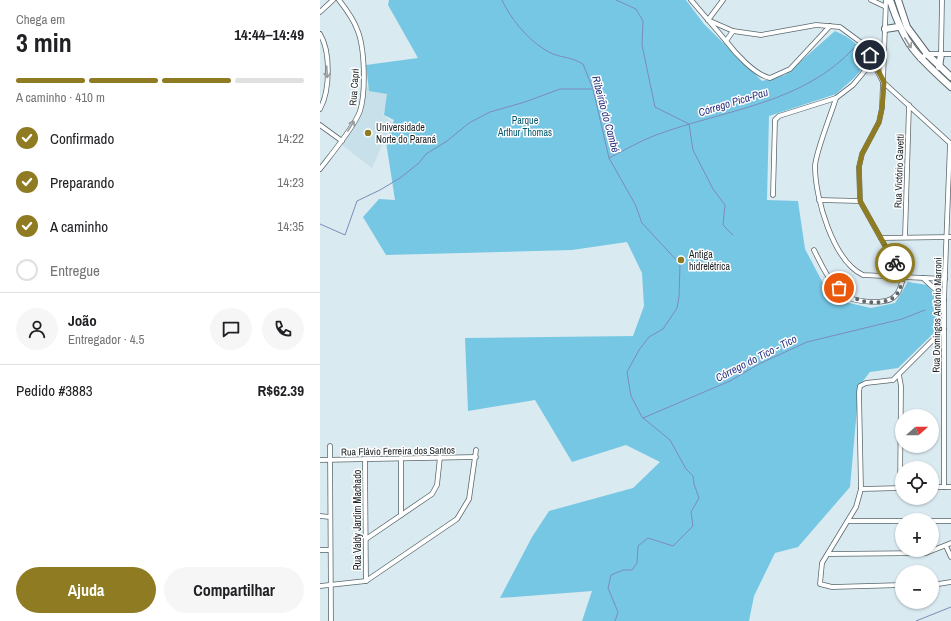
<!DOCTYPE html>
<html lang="pt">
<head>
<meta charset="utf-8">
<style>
	body { margin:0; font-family:"Archivo Narrow",sans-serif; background:#f6f6f6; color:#202124; height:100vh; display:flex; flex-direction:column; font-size:15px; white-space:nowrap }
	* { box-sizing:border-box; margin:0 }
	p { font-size:13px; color:#757577 }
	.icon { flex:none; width:22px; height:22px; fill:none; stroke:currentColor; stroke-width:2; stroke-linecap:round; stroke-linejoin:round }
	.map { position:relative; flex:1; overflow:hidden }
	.details { display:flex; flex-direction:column; background:#fff; width:320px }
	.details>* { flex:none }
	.needle { width:26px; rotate:69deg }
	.buttons { position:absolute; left:575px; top:409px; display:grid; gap:8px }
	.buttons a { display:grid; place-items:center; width:44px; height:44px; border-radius:50%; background:#fff; box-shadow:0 1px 3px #0004; font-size:20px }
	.pin { position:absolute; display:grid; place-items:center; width:34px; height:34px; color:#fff; margin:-17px; border:2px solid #fff; border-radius:50%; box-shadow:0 1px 4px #0007 }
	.courier { position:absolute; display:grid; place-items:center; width:40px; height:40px; margin:-20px; border:3px solid #8f7b21; border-radius:50%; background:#fff; color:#222; box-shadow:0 1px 5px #0007 }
	.summary em { font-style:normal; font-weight:700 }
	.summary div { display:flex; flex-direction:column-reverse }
	.summary { display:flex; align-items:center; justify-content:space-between; height:68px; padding:0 16px }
	h1 { font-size:26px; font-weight:700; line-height:30px }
	.bar { display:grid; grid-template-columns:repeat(4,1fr); gap:6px 4px; align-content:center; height:48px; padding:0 16px }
	.bar i { height:5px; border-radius:3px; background:#e0e0e0 }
	.bar .current { background:#8f7b21 }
	.bar p { grid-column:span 4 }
	.line { display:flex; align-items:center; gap:10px; padding:0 16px; border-top:1px solid #e0e0e0 }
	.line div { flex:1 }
	.round { display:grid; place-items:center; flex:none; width:42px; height:42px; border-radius:21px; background:#f6f6f6 }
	ol { padding:0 16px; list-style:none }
	li { display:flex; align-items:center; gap:12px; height:44px }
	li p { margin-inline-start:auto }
	li .icon { padding:4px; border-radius:50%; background:#8f7b21; color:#fff; stroke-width:4 }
	li:last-child { color:#757577 }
	li i { width:22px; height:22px; border:2px solid #e0e0e0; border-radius:50% }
	.button { display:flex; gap:8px; margin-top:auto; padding:8px 16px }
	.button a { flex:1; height:46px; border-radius:24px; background:#8f7b21; color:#fff; font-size:16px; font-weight:700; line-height:46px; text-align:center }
	.button a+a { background:#f6f6f6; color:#202124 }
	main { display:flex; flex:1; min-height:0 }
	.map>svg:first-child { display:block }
</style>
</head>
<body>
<main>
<section class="details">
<div class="summary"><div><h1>3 min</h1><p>Chega em</p></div><em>14:44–14:49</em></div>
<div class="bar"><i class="current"></i><i class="current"></i><i class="current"></i><i></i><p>A caminho · 410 m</p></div>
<ol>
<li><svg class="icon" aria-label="check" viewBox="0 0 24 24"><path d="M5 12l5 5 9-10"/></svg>Confirmado<p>14:22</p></li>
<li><svg class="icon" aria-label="check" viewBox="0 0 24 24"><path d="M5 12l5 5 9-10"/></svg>Preparando<p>14:23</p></li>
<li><svg class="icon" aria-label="check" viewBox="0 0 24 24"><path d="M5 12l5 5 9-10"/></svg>A caminho<p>14:35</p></li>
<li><i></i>Entregue</li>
</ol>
<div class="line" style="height:72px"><a class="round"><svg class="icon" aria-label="person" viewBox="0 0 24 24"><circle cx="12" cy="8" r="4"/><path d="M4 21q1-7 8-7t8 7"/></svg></a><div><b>João</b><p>Entregador · 4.5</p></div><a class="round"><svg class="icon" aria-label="chat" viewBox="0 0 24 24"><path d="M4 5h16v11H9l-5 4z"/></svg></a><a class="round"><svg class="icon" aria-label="phone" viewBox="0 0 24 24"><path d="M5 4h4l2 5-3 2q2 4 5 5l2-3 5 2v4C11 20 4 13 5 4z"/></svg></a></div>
<div class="line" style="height:52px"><div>Pedido #3883</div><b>R$62.39</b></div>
<div class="button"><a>Ajuda</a><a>Compartilhar</a></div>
</section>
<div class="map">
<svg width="631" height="621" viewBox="0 0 631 621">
	<rect width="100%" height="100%" fill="#daeaf1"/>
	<path fill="#c7e0e9" d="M45 87 72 88 63 115 72 122 52 168 22 145 43 111Z"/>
	<path fill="#76c7e4" d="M69 0H366L384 24 442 81 465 75 515 31C530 37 540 46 550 60L534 78 516 94 449 116 447 200 478 201 485 249 504 285 525 302 551 308 575 303 588 282 607 285 620 301 616 331 578 368 550 372 539 386 530 487 478 547 455 553 434 596 429 621H262L272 591 180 598 212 537 229 511 313 488 340 462 306 445 252 462 215 400 148 411 145 338 313 336 324 306 322 273 307 242 252 250 66 255 43 217 59 199 75 200 66 142 74 120 64 115 67 94 49 91 46 65 98 58 68 5Z"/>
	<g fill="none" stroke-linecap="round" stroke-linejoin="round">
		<g stroke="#7d8bbb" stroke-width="1">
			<path d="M182 0C191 20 212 45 233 54 244 58 251 57 263 64L273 89 289 158 315 204 322 223 360 264 359 297 357 308 343 329 329 337 319 350 307 372 311 396 322 417 350 440 366 469 373 476 374 484 379 498 371 512 373 526 353 546 328 538 318 546 317 563 312 570H303L291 575 288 588 298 612 295 621"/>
			<path d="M296 0 316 9 323 21 322 45 335 107 369 124 373 150 393 189 405 205 403 225 413 235"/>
			<path d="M289 158C305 150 320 141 336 135 403 110 483 104 534 48"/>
			<path d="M0 224 25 235 37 201 60 190 80 178 99 163 106 154 127 141 149 123 170 112 205 102 240 89H272"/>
			<path d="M323 418 410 381 439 364 487 342 582 319 605 310"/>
			<path d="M596 621 631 607"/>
		</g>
		<g stroke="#59686d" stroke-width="5.5">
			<g id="street">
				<path d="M371 0 406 41"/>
				<path d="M551 0 564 6"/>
				<path d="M566 0 562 108 559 122 542 154 539 167 540 201 583 278"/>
				<path d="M0 12 13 0"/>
				<path d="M388 20 413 31 441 35 496 25 520 27 543 44 563 82 631 144"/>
				<path d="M388 20 403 0"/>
				<path d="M413 31 406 41C415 53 435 75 450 78L470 69 510 26"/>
				<path d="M0 34C11 52 10 91 0 109"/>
				<path d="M621 54H631"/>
				<path d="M550 55 563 50"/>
				<path d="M600 59 607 54H621L622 0"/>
				<path d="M516 98C511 115 496 151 495 166 495 198 513 261 543 275L625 279"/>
				<path d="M0 125 22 141"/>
				<path d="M0 169C10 156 35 126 40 111 46 92 45 47 37 29 33 18 26 9 19 0"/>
				<path d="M453 195 455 120 459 116 516 98 533 85 553 61"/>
				<path d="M499 200 540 201"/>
				<path d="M585 237 589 105"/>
				<path d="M561 238 631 237"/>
				<path d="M494 250C502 266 511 286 526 296 535 302 561 304 571 299 579 295 581 286 583 278"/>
				<path d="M603 278 618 292 624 300"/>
				<path d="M579 375 581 386 580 488"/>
				<path d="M10 446 11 621"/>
				<path d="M81 458V515"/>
				<path d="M45 459 46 581"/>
				<path d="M0 460 156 457"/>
				<path d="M612 487H631"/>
				<path d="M624 487V300L630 143"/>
				<path d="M541 489 582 488"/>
				<path d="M0 516 10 517"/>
				<path d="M528 521H582"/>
				<path d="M612 521H631"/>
				<path d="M46 539 112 494 117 485 120 457"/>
				<path d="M626 546 631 557"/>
				<path d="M0 550H10"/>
				<path d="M508 554 606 553 631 543"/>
				<path d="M582 585 512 587 500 584 502 563 536 507 541 489 539 392 540 386 546 383 573 380 624 329"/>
				<path d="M612 585 631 582"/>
				<path d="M0 586 46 581 137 519 149 499 156 450"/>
			</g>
		</g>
		<g stroke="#59686d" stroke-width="8">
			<g id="primary">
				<path d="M570 0C585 46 596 55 631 87"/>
				<path d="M578 0 587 27 607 54 631 77"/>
				<path d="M565 29 578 27"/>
				<path d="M619 67 621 54"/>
			</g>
		</g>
		<use href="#street" stroke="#fff" stroke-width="4"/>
		<use href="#primary" stroke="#fff" stroke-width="6"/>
	</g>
	<defs><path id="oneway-shaft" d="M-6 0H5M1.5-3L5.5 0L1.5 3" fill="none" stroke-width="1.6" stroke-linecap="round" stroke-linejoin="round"/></defs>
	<g stroke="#989a9b">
		<use href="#oneway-shaft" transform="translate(588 43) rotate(57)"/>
		<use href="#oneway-shaft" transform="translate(7 72) rotate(87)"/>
		<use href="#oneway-shaft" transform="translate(31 126) rotate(-58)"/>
	</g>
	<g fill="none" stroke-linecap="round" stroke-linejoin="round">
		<path stroke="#5d666a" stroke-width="4" stroke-dasharray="0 7.2" d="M519 288C530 300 555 307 571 299 579 295 581 286 583 278L575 263"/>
		<path stroke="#8f7b21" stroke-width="5" d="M550 55 564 82 562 108 559 122 542 154 539 167 540 201 575 263"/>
	</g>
	<g fill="#8f7b21" stroke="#fff" stroke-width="1.5">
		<circle cx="48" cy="133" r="4"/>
		<circle cx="361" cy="260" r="4"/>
	</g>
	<g text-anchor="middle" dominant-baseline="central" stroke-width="3" stroke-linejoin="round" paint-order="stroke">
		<g font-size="10" fill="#191f21" stroke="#fff">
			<text transform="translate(34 87) rotate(-86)">Rua Capri</text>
			<text transform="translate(579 171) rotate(-88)">Rua Victório Gavetti</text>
			<text transform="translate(617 315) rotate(-89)">Rua Domingos Antônio Marroni</text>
			<text transform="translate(78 451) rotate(-1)">Rua Flávio Ferreira dos Santos</text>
			<text transform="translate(37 520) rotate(-90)">Rua Valdy Jardim Machado</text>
		</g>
		<g font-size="10" fill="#04576d" stroke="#fff">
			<text x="205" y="120">Parque<tspan x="205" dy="12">Arthur Thomas</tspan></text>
		</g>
		<g font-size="10" fill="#191f21" stroke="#fff" text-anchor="start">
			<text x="56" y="127">Universidade<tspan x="56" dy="12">Norte do Paraná</tspan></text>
			<text x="369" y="254">Antiga<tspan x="369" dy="12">hidrelétrica</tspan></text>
		</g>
		<g font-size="11" font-style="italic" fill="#2c3582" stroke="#fff">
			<text transform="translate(413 102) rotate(-17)">Córrego Pica-Pau</text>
			<text transform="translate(286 114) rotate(75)">Ribeirão do Cambé</text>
			<text transform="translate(436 358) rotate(-27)">Córrego do Tico - Tico</text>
		</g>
	</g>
</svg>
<div class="buttons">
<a><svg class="needle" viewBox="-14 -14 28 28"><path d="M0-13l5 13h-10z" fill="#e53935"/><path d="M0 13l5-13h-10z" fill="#757577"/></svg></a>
<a><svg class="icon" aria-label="locate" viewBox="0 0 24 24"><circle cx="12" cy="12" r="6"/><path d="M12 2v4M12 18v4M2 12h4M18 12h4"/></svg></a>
<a>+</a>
<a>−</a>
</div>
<div class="pin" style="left:519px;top:288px;background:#ea580c"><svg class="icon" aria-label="bag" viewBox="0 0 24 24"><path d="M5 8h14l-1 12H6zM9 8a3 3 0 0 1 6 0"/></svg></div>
<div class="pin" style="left:550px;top:55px;background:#1f2937"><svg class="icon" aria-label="home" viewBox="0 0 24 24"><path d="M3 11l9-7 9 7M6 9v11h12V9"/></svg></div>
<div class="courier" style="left:575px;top:263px"><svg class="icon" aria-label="bike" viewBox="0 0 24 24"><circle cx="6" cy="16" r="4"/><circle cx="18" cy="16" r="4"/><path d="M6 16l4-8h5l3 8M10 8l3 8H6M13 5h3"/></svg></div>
</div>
</main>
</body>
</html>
